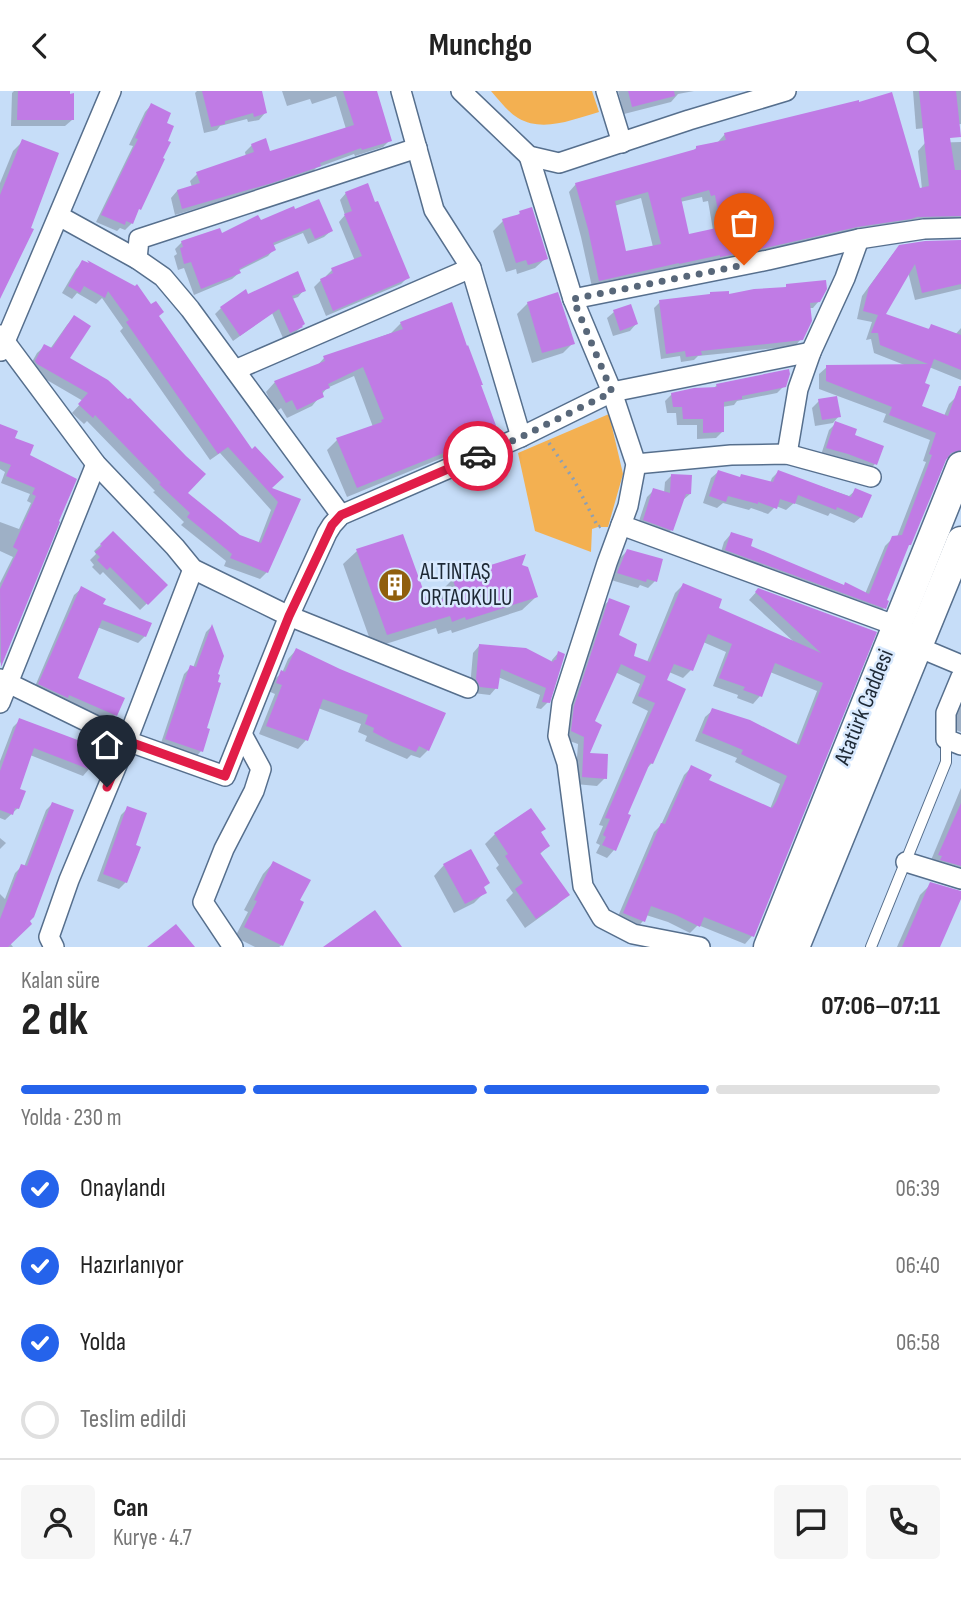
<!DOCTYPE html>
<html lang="tr">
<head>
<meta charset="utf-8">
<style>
	body { margin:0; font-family:"Sofia Sans Condensed",sans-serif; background:#f6f6f6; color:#222; height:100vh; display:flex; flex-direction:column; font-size:26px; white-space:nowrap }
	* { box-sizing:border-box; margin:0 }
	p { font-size:23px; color:#767676 }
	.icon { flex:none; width:38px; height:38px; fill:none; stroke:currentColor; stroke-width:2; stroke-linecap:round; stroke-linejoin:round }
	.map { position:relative; height:856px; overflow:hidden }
	.side { display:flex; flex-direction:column; background:#fff; flex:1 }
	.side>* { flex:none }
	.pin { position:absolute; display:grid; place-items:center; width:60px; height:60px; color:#fff; margin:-72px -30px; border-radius:50% 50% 50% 0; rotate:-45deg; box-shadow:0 0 7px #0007 }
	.pin .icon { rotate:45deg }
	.courier { position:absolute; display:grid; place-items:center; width:70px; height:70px; margin:-35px; border:5px solid #e11d48; border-radius:50%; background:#fff; color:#222; box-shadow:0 2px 9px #0007 }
	.headline em { font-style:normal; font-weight:700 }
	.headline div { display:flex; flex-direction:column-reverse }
	.headline { display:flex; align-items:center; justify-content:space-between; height:119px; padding:0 21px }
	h1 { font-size:46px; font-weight:700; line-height:52px }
	.bar { display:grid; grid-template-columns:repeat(4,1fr); gap:10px 7px; align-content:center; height:84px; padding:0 21px }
	.bar i { height:9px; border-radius:5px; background:#e0e0e0 }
	.bar .on { background:#2563eb }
	.bar p { grid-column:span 4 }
	.line { display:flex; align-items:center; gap:18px; padding:0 21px; border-top:2px solid #e0e0e0 }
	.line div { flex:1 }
	.round { display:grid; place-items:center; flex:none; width:74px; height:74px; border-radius:7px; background:#f6f6f6 }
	ol { padding:0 21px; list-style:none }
	li { display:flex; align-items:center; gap:21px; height:77px }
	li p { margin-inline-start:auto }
	li .icon { padding:7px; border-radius:50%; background:#2563eb; color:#fff; stroke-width:4 }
	li:last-child { color:#767676 }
	li i { width:38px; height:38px; border:4px solid #e0e0e0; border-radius:50% }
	header { display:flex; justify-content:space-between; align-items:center; height:91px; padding:0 21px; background:#fff; font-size:32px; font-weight:700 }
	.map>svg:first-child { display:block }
</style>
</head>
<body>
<header><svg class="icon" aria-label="back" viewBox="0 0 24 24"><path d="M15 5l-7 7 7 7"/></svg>Munchgo<svg class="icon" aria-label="search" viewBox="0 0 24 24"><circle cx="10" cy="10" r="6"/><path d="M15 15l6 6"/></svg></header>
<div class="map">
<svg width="961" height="856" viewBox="0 0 961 856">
	<rect width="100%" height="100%" fill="#c6ddf8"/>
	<g fill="#f3b051">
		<path d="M491 0H592L599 21C574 28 543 42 518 27 508 21 499 9 491 0Z"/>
		<path d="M609 323 623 383 608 436H598L592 438 591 461 535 440 518 362Z"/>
	</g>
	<g fill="#0003" fill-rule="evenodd">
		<path d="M14 0H68L72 29 65 35H11L12 2Z"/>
		<path d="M197 0H260L265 22 259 29 248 31 247 28 220 35 217 39 204 42 195 2Z"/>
		<path d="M282 0H375L390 49 383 56 355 65 354 63 316 77 312 82 256 100 175 124 171 107 177 100 192 96 190 90 197 83 246 66 245 61 252 54 268 62 346 38 336 5 312 13 310 8 287 15Z"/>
		<path d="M618 0H694L678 3 671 11 624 23Z"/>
		<path d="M913 0H961V33L916 38Z"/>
		<path d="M151 14 132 132 125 139 120 137 117 140 96 131 133 55 129 54 145 21Z"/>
		<path d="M725 43 918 99 922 98 918 60 925 52 961 51V135L672 180 671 178 592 196 581 146 569 101 576 93 692 61 697 56 718 51ZM702 106 703 111 708 110 713 139 688 145 680 111ZM641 107 653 156 625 162 614 115Z"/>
		<path d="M23 50 0 202V92L13 60Z"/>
		<path d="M346 102 408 186 401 193 326 225 314 196 321 189 326 187V185L332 179 355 170 339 131 345 124 340 109Z"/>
		<path d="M293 117 331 140 324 146 308 153 303 142 272 155 274 158 268 165 238 180 239 182 232 188 194 204 184 177 178 179 174 165 177 163 175 158 182 151 221 144 260 131Z"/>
		<path d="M520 122 546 167 535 177 517 183 516 178 506 181 493 140 503 130 516 126Z"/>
		<path d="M961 150V198L915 209 908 181 883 224 927 239 932 235 955 244 961 237V289L929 276 922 293 919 316 944 325 949 313 956 306 961 308V359L954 366 944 368 885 510 884 517 877 524 719 467 724 451 731 443 749 456 865 503 885 455 893 447 897 446 926 371 923 370 930 349 883 331 886 323 819 298V283L827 276 907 275 874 262 871 248 866 249 872 231 857 228 862 205 892 164 900 156Z"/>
		<path d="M83 171 157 225 269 397 298 409 267 481 260 488 224 475 226 470 181 434 184 431 153 401 155 400 87 330 84 333 72 322 83 310 28 278 37 262 45 255 50 258 67 234 74 226 67 268 185 402 239 445 258 453 271 419 220 362 210 369 120 240 123 237 102 207 96 213 77 202 72 208 62 202 76 178Z"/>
		<path d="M787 195 819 210 813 217H808L801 248 795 255 698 265 694 269 681 271 680 265 661 268 654 217 660 211 783 198Z"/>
		<path d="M304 199 298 206 292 208 301 236 295 242 283 247 272 222 233 250 215 223 221 217 247 205Z"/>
		<path d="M528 212 573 252 563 262 532 272 517 223Z"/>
		<path d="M614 221 636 233 630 240 613 245 607 227Z"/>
		<path d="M401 232 496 339 486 349 347 406 327 359 337 349 373 336 354 285 327 297 312 315 287 327 281 317 276 321 266 301 275 291 316 276 324 267 391 242Z"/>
		<path d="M717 294 784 295 777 302 737 310 734 314 722 316 723 340 716 347 697 348V334H677L676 322H667L665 310 672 303 713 298Z"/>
		<path d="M819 310 839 325 833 332 815 335 812 317Z"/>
		<path d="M836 332 852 345 882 356 875 373 868 380 821 364 829 339Z"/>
		<path d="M0 339 13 348 28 365 75 389 0 573V492L13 466 0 460V431L19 438 31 412 27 410 30 403 1 392 5 381 0 378Z"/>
		<path d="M718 381 739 387 770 392 772 387 778 381 849 405 856 399 861 426 854 432 830 422 828 425 794 412 786 419 776 415 768 423 751 417 749 419 723 412 717 417 703 412 711 387Z"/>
		<path d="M672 384 690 403 683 409 671 439 665 446 637 436 647 406 654 399 664 402 665 391Z"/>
		<path d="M113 442 166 494 140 519 103 481 100 484 92 476 94 474 90 469 96 463 94 460Z"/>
		<path d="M357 460 427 514 442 510 439 502 453 488 523 466 520 475 536 506 522 519 452 542 451 539 438 543 436 537 373 557 343 473Z"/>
		<path d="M627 460 655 490 648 497 640 494 638 497 611 489 621 466Z"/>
		<path d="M683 494 717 518 794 551 749 509 758 499 874 542 752 845 745 853 698 834 690 842 668 831 646 824 643 830 636 838 616 830 654 741 661 734 684 684 692 676 707 690 770 718 780 693 735 671 737 667 695 650 705 626 713 619 796 654 817 600 770 581 760 605 753 613 737 607 738 604 713 595 726 561 703 551 691 579 683 587 669 581 665 590 652 672 646 678 625 725H628L614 759 607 767 596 762 600 754 596 752 603 735 599 734 648 620 632 612 640 593 615 581 593 631 588 664 605 687 597 695 575 693 578 653 564 648 567 624 602 516 610 509 617 545 632 566 647 571 675 502Z"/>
		<path d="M81 498 101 514 145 545 138 552 97 536 75 588 116 624 109 630 63 610 33 600 74 504Z"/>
		<path d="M211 536 204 638 201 660 195 667 160 655 184 583 191 576 193 577 206 541Z"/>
		<path d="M479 555 551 572 552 569 558 562 548 611 541 618 536 617 540 604 498 586 496 597 490 604 473 602 470 596 473 562Z"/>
		<path d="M296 559 428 659 420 667 411 664 407 668 365 650 367 645 358 641 361 633 318 617 306 649 298 658 259 643 275 603 268 600 272 590 282 582 288 568Z"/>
		<path d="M961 612V641L951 637Z"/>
		<path d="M20 629 89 678 83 685 30 664 18 699V717L5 729 0 727V670L13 636Z"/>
		<path d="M961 697V789L929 774Z"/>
		<path d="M52 713 27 830 10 852 13 856H0V803L5 808 15 782 22 775 24 776 46 719Z"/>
		<path d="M128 717 133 755 126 791 119 798 97 790 121 724Z"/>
		<path d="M539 742 548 755 539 764 567 804 557 814 525 837 506 809 513 802 496 777 499 774 485 753 495 743Z"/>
		<path d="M0 747 6 752 0 758Z"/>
		<path d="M273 772 282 854 279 856H255L235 846 248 821 244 819 263 783Z"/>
		<path d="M444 774 483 797 485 801 474 812 454 822 434 785Z"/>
		<path d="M931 793 961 801 938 856H897L920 804Z"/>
	</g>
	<g fill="#c07be5" fill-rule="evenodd">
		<path d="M18 0H70V3L74 2V29H17Z"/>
		<path d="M202 0H262L267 22 254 26 253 22 225 30V33L211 36Z"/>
		<path d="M343 0H377L392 50 362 59 361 57 320 72 321 75 272 92 182 118 177 99 200 92 196 81 254 61 251 53 266 47 270 60 354 34Z"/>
		<path d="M628 0H674L675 5 632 16Z"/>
		<path d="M919 0H956L961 46 950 47 955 79H961V125L918 126 920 125 911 128 857 136 765 157 720 166V164L679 173V172L599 190 588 138 575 92 696 58V55L726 49 724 42 859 9V11L892 1 920 97 929 95ZM709 99 711 105 715 104 721 136 689 143 681 107ZM648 101 661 153 626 160 615 110Z"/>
		<path d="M151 12 171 22 167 32 174 35 168 50 171 51 163 67 165 68 141 119 139 118 133 133 126 130 125 134 101 124 138 48 135 47Z"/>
		<path d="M22 48 59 62 31 137 34 138 0 208V104Z"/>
		<path d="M368 92 375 111 378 110 410 187 333 220 320 188 333 182 331 177 362 165 344 123 352 120 345 101Z"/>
		<path d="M319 108 333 140 315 148 310 137 273 152 276 159 239 178 241 182 201 198 191 171 184 173 180 157 183 156 181 150 220 137 222 142 258 124 261 129 294 115 295 118Z"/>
		<path d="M532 116 548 168 528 174 526 169 516 172 502 128 520 123 519 120Z"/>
		<path d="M961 149V193L922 202 915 173 886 223 929 238 931 233 961 244V279L934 268 925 292 930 294 922 315 948 325 959 295H961V359L951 362 946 369 911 454H909L887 509 889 510 886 518 725 459 731 441 753 448 751 455 844 494 845 491 869 503 892 445 902 444 932 364 929 363 936 342 889 324 892 316 826 290V274L928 273 880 254 878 242H871L878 224 863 220 869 196 899 154 925 150Z"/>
		<path d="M82 169 89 172 87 169 135 195 137 193 151 213 156 210 164 221 159 225 252 358 255 355 284 386 272 397 301 408 268 482 230 467 232 463 187 426 190 422 159 393 161 392 95 324 93 327 78 313 88 302 37 273 35 270 44 253 52 257 74 224 91 235 70 267 108 289 128 308 130 307 186 365 206 383 188 402 240 444 261 452 278 411 228 356 218 363 126 231 129 229 108 200 105 207 84 195 80 202 68 195Z"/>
		<path d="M298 180 306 200 292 205 305 233 302 235 303 236 290 242 279 218 240 245 220 216 246 198 248 203Z"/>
		<path d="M826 189 827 198 820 211 810 212 812 230 803 249 701 260 702 264 686 266 685 260 666 263 659 209 710 203V201L729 200V203L754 198 786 196V193Z"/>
		<path d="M558 201 575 253 542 262 527 211Z"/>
		<path d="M452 211 467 255 468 254 483 294H481L498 340 357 397 336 347 382 331 381 329 384 328 363 276 328 293 330 297 322 300 324 306 297 319 292 309 286 312 274 290 325 270 323 265 403 238 400 231Z"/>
		<path d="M631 213 638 233 620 240 613 219Z"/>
		<path d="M789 278 790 283 786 296 742 305V308L724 311V341L703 342V328H683L682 316H673L671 302 694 297 717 296 716 293Z"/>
		<path d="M837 305 841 326 822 329 818 308Z"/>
		<path d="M835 330 857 338 855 344 884 355 877 374 848 363 826 357Z"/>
		<path d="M0 333 18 340 15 347 34 354 30 364 77 388 59 430 60 431 1 576 0 498 18 459 13 456 36 405 32 403 35 397 6 385 11 374 0 370Z"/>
		<path d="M718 379 740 386 741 383 773 391 778 379 851 406 855 397 872 404 862 427 837 416 836 419 798 404 795 413 780 408 777 418 758 411V413L728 405 726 411 709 405Z"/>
		<path d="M671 383 692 384 691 403H686L673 440 643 429 653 397 670 402Z"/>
		<path d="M113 440 168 494 148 514 110 476 107 479 97 469 100 466 95 461 102 455 100 453Z"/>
		<path d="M403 443 428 512 458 504 452 486 526 463 522 474 528 476 538 506 466 529 465 526 452 531 450 525 387 544 356 458Z"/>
		<path d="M627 458 663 468 657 491 647 488 646 491 617 482Z"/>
		<path d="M683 492 722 508 719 517 821 562 755 501 758 497 877 541 754 846 704 826 700 836 676 824 651 815 645 831 623 822 661 732 665 733 691 674 712 684 709 689 772 717 776 711 787 685 741 663 743 659 702 642 712 617 750 629 799 654 823 592 775 572 762 606 743 599 745 596 719 587 732 553 708 543 693 580 674 573 667 589 686 598 653 673 650 672 628 723 631 724 616 760 602 754 606 746 603 744 610 728 605 727 655 612 638 605 646 585 621 573 595 630 602 634 590 662 608 663 607 688 582 686 584 646 571 640 574 615 609 507 630 515 619 544 637 553 634 565 650 571Z"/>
		<path d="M81 495 106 508 103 513 152 532 146 546 102 529 78 587 125 607 117 625 69 604 68 607 38 593Z"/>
		<path d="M212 533 224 565 218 583 220 584 218 591 221 592 207 637 210 638 203 661 165 648 190 574 196 576Z"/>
		<path d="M479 553 526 557 553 571 554 569H556L558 560 565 563 550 612 542 611 546 597 501 578 498 598 480 596 476 588Z"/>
		<path d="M296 557 340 578 446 622 429 660 419 655 416 661 392 651 373 641 374 637 365 633 368 624 323 608 308 650 266 635 282 594 276 592 281 579 285 581Z"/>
		<path d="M19 627 99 657 91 679 34 657 20 698 26 700 19 718 15 717 13 724 0 719V680Z"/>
		<path d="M52 711 74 719 34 826 30 830 32 833 8 856H0V828L21 773 27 775Z"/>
		<path d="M961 712V775L940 769 942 765 938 764Z"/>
		<path d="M127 715 147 722 136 754 141 756 127 792 103 783Z"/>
		<path d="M531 717 546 738 541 741 550 755 540 762 570 804 536 828 515 798 523 792 505 765 508 763 494 742Z"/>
		<path d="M471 758 490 792 484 796 487 802 465 813 443 773Z"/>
		<path d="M273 770 311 789 300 809 304 811 283 855 244 836 257 810 254 809Z"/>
		<path d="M930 791 961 800V808L940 856H902Z"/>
		<path d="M375 819 402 856H323Z"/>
		<path d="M176 833 195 856H147Z"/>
	</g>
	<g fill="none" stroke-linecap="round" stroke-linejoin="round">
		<g stroke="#566f8d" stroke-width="12">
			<path id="lane" d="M871 856 946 671V648"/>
		</g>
		<g stroke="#566f8d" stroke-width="22">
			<g id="street">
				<path d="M401 0 434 119 471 177 521 346"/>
				<path d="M461 0 529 65 559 72 689 29 786 0"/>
				<path d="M606 0 622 52"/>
				<path d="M529 65 573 208 612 301 636 373 628 415 607 472 562 612 558 645 567 672 583 795 602 827 633 843 700 856"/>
				<path d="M59 125 137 168 163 186 190 218 341 424"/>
				<path d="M137 168 139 148 417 57"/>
				<path d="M573 208 768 169 859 148 924 138 961 137"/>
				<path d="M0 244 96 373 175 456 193 478 289 525 225 685 127 650 0 588"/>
				<path d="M1 260 111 0"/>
				<path d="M235 279 471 177"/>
				<path d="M787 363 798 298 811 261 845 187 859 148"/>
				<path d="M636 373 731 364 787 363 871 386"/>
				<path d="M621 434 897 535 918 556 961 574"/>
				<path d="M961 586 946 622V648L961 654"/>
				<path d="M468 597 289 525 327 442 332 434 341 424 521 346 612 301 811 261"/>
				<path d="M0 612 96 373"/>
				<path d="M906 771 961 788"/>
				<path d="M54 856 49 846 69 789 127 650 193 478"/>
				<path d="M233 856 203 811 224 758 254 700 261 678 242 643"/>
			</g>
		</g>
		<g stroke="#566f8d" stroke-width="31">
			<g id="secondary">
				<path d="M768 856 961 375"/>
				<path d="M795 856 961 450"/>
			</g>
		</g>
		<path stroke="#8c9fb5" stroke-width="3.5" stroke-dasharray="2 5" stroke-linecap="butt" d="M549 352 574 389 598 436 601 435"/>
		<use href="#lane" stroke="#fff" stroke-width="10"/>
		<use href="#street" stroke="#fff" stroke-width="19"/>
		<use href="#secondary" stroke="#fff" stroke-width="28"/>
	</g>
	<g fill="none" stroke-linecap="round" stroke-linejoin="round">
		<path stroke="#586779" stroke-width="7" stroke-dasharray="0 12.6" d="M478 365 521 346 612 301 573 208 744 174"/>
		<path stroke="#e11d48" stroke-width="9" d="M107 696 127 650 225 685 289 525 332 434 341 424 478 365"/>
	</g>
	<defs>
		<g id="building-disc" transform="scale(1.75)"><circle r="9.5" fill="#905f0d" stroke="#d8e9fe"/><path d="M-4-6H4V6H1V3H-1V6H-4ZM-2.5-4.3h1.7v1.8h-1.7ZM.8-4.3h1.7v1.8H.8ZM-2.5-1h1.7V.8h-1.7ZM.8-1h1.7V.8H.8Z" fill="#fff"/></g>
	</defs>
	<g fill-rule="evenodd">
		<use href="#building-disc" x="395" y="494"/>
	</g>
	<g text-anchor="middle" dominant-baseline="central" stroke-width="5" stroke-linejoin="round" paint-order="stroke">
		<g font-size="23" fill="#1d2834" stroke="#d8e9fe" text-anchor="start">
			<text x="420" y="481">ALTINTAŞ<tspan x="420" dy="26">ORTAOKULU</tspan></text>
		</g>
		<g font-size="23" fill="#1d2834" stroke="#d8e9fe">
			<text transform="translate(864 616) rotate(-68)">Atatürk Caddesi</text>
		</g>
	</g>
</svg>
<div class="pin" style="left:744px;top:174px;background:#ea580c"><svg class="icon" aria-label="bag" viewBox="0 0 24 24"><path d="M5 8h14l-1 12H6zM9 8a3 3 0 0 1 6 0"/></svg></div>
<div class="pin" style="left:107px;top:696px;background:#1f2937"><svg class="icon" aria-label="home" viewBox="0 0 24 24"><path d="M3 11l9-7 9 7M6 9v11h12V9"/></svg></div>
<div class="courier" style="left:478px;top:365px"><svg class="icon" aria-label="car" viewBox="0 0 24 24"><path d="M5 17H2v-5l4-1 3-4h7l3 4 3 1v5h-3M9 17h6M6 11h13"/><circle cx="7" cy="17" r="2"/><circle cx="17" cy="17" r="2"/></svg></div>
</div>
<section class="side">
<div class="headline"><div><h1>2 dk</h1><p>Kalan süre</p></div><em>07:06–07:11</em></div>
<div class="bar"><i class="on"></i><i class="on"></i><i class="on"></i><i></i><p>Yolda · 230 m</p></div>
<ol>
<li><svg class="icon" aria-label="check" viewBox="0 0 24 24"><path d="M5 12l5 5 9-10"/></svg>Onaylandı<p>06:39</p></li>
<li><svg class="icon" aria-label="check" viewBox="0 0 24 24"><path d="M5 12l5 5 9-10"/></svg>Hazırlanıyor<p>06:40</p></li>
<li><svg class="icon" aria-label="check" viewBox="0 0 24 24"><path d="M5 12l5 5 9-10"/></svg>Yolda<p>06:58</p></li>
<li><i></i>Teslim edildi</li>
</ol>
<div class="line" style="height:126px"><a class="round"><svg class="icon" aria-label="person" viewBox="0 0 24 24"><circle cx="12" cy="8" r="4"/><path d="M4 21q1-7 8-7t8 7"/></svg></a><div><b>Can</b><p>Kurye · 4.7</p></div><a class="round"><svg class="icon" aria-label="chat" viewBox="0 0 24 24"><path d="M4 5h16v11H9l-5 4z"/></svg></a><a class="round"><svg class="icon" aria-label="phone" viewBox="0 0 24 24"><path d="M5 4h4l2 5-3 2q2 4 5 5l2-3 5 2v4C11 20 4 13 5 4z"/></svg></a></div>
</section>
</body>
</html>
